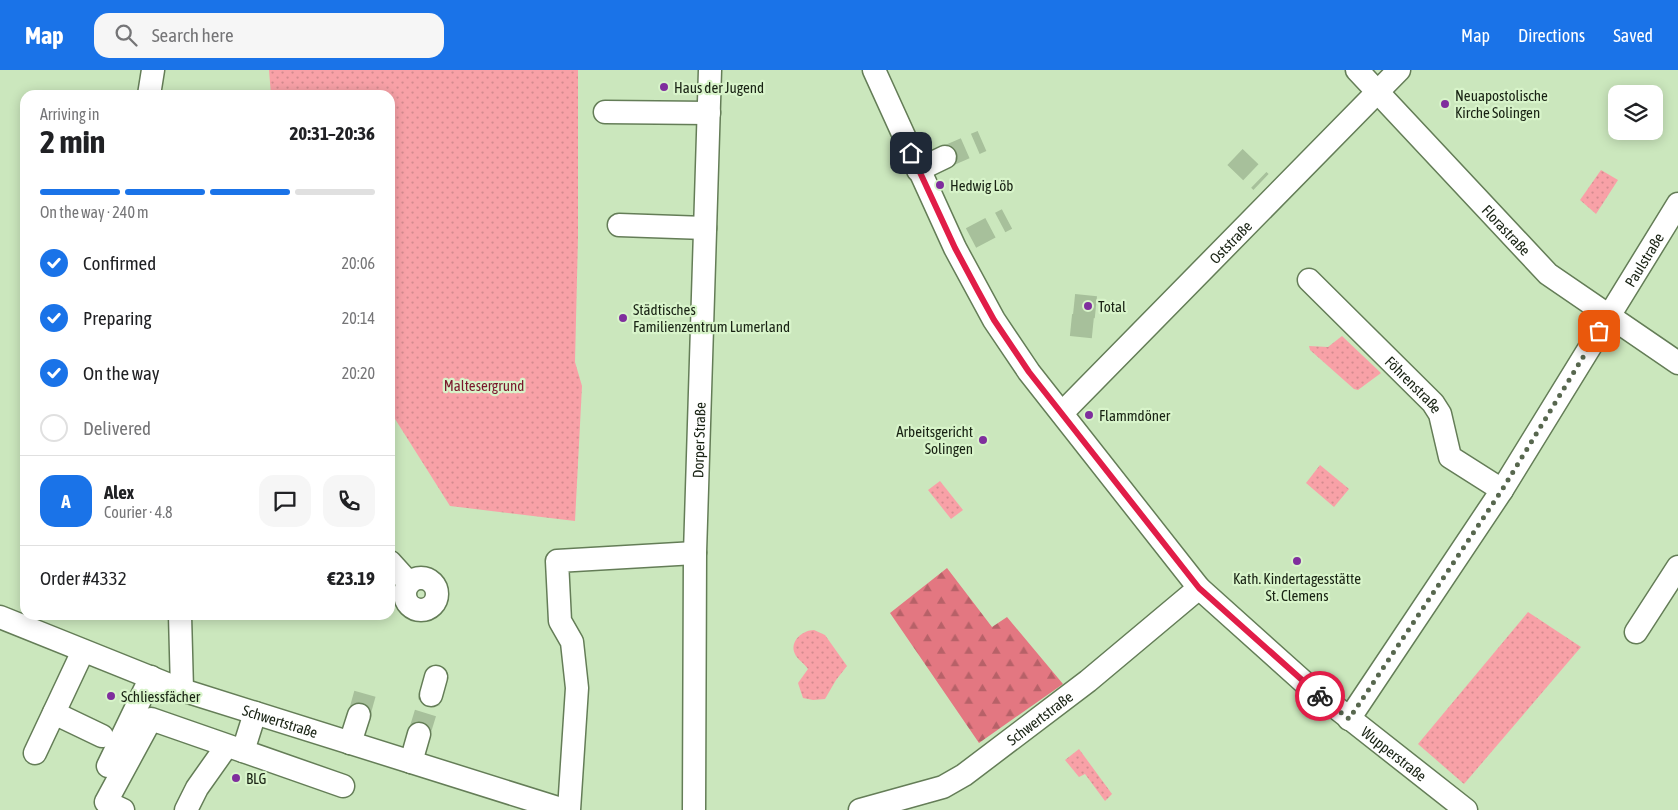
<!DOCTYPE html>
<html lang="en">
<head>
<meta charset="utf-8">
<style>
	body { margin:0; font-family:"Asap Condensed",sans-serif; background:#f6f6f6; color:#202124; height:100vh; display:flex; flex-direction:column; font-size:19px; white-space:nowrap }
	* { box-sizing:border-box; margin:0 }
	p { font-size:16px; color:#757577 }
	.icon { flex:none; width:28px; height:28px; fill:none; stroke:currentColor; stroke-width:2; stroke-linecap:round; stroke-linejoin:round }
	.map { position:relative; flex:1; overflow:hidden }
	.panel { position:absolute; left:20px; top:20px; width:375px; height:530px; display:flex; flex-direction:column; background:#fff; border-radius:15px; box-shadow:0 2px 12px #0003 }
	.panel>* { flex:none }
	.controls { position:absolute; left:1608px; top:15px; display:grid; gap:10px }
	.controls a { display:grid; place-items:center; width:55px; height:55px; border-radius:10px; background:#fff; box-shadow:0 2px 12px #0003; font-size:25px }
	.pin { position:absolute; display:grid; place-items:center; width:42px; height:42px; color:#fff; margin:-21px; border-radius:10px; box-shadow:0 2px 8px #0006 }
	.courier { position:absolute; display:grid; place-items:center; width:50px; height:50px; margin:-25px; border:4px solid #e11d48; border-radius:50%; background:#fff; color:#222; box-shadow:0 1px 6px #0007 }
	.summary em { font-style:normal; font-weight:700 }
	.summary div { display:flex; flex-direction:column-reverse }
	.summary { display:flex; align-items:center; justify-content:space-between; height:85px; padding:0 20px }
	h1 { font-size:32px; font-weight:700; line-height:38px }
	.bar { display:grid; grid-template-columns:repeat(4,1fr); gap:8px 5px; align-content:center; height:60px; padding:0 20px }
	.bar i { height:6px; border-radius:4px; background:#e0e0e0 }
	.bar .on { background:#1a73e8 }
	.bar p { grid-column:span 4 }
	.line { display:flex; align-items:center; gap:12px; padding:0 20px; border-top:1px solid #e0e0e0 }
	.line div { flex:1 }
	.round { display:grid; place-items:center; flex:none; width:52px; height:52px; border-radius:15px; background:#f6f6f6 }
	ol { padding:0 20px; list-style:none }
	li { display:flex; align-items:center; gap:15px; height:55px }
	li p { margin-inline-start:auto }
	li .icon { padding:5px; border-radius:50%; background:#1a73e8; color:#fff; stroke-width:4 }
	li:last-child { color:#757577 }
	li i { width:28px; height:28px; border:2px solid #e0e0e0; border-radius:50% }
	header { display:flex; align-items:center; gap:30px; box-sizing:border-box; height:70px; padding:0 25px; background:#1a73e8; color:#fff }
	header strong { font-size:24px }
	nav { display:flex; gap:28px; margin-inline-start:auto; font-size:18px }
	.search { width:350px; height:45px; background:#f6f6f6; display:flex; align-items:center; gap:12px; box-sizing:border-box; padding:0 18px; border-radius:15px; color:#757577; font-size:19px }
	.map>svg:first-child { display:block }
</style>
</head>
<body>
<header>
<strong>Map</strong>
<div class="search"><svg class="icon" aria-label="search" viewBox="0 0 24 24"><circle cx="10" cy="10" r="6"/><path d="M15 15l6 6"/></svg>Search here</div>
<nav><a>Map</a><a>Directions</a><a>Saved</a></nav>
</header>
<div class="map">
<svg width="1678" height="740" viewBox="0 0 1678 740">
	<defs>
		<pattern id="green-dots" width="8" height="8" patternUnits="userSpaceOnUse" patternTransform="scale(1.25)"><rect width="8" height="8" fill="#f8a1a7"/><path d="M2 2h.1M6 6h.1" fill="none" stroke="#d48a8f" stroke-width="1.8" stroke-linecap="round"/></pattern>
		<pattern id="forest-firs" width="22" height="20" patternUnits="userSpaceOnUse" patternTransform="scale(1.25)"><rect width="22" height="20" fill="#e37781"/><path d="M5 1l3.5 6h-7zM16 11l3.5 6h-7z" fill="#b76168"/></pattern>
	</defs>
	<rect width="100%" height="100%" fill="#cbe7bd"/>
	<g fill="url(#green-dots)">
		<path d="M269 0H578V166L575 292 582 316 575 451 450 436 390 341V25H271Z"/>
		<path d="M1601 100 1618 110 1596 144 1580 130Z"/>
		<path d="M1342 266 1381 303 1358 320 1354 319 1310 280 1309 276 1328 277Z"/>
		<path d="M1320 395 1349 419 1334 437 1306 413Z"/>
		<path d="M940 411 963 440 951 449 928 420Z"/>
		<path d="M1528 542 1581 577 1464 714 1418 674Z"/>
		<path d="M814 560 825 565 847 596 836 610 825 629 813 630 803 628 798 613 808 599C805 594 797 589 795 584 789 571 803 560 814 560Z"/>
		<path d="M1079 679 1112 724 1105 731 1085 704 1079 707 1065 690Z"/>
	</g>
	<path fill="url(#forest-firs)" d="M947 498 992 557 1007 547 1063 614 979 673 890 543Z"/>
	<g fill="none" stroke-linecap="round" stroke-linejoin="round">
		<g stroke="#a7c09b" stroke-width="22" stroke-dasharray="22 11" stroke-linecap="butt">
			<path d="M945 87 982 71"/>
			<path d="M1235 87 1261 112"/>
			<path d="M971 168 1007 149"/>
			<path d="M1074 235 1103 238"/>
			<path d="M1071 255 1101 258"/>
			<path d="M359 645 366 620"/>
			<path d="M419 664 431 625"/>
		</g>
		<g stroke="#647d57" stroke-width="25">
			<g id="minor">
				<path id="s1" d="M874 0 955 178 994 250 1029 302 1199 518 1306 614 1466 740"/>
				<path id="s2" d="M1357 0 1548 204 1678 293"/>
				<path d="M149 25 153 0"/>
				<path d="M605 42 709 43"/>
				<path d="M918 100 945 87"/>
				<path d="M619 155 705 158"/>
				<path id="s3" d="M1309 210 1433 333 1440 344 1450 387 1502 420"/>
				<path id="s4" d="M1062 343 1399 0"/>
				<path d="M390 492 409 513"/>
				<circle cx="421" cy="524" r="16"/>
				<path d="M180 545 182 620"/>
				<path id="s5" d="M0 547 182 620 564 740"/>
				<path d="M1636 562 1678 497"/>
				<path d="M431 625 436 607"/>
				<path d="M54 643 102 666"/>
				<path d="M255 643 243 681 343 716"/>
				<path id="s6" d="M1349 649 1502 420 1678 134"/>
				<path d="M350 673 359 645"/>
				<path d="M35 683 83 581"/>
				<path d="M411 692 419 664"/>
				<path d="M108 696 151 607"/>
				<path d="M123 740 106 732 151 649 243 681"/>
				<path d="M186 740 197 718 226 677"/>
				<path d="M569 740 577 618 572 572 560 551 557 491 695 483"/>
				<path id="s7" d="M694 740 695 483 710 0"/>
				<path id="s8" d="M860 740 943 717 964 705 1088 611 1199 518"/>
			</g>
		</g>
		<use href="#minor" stroke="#fff" stroke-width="22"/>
	</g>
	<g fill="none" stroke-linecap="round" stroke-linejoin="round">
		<path stroke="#57674e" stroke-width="5" stroke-dasharray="0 9" d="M1320 626 1349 649 1502 420 1599 261"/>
		<path stroke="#e11d48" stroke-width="6" d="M911 83 955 178 978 221 994 250 1029 302 1199 518 1320 626"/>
	</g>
	<g fill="#7f2e9d" stroke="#d8f4ca" stroke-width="2">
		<circle cx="664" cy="17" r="5"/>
		<circle cx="1445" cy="34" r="5"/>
		<circle cx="940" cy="115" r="5"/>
		<circle cx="1088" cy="236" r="5"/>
		<circle cx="623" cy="248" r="5"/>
		<circle cx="1089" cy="345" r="5"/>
		<circle cx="983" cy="370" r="5"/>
		<circle cx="1297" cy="491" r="5"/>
		<circle cx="111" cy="626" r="5"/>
		<circle cx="236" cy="708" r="5"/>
	</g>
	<g text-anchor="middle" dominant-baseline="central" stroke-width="4.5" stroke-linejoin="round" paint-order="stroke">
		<g font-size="15" fill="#182213" stroke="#d8f4ca" text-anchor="start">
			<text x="674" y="17">Haus der Jugend</text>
			<text x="1455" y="25">Neuapostolische<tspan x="1455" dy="17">Kirche Solingen</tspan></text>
			<text x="950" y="115">Hedwig Löb</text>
			<text x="1098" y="236">Total</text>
			<text x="633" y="239">Städtisches<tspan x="633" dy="17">Familienzentrum Lumerland</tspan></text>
			<text x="1099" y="345">Flammdöner</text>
			<text x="973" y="361" text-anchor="end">Arbeitsgericht<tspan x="973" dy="17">Solingen</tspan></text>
			<text x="1297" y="508" text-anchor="middle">Kath. Kindertagesstätte<tspan x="1297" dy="17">St. Clemens</tspan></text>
			<text x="121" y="626">Schliessfächer</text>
			<text x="246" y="708">BLG</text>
		</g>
		<g font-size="15" fill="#182213" stroke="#d8f4ca">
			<text stroke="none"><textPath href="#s2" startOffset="219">Florastraße</textPath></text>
			<text stroke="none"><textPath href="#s4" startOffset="240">Oststraße</textPath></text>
			<text stroke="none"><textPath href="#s6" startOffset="546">Paulstraße</textPath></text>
			<text stroke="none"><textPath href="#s3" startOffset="148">Föhrenstraße</textPath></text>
			<text stroke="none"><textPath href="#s7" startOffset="370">Dorper Straße</textPath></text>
			<text stroke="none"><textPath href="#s8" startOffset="205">Schwertstraße</textPath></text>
			<text stroke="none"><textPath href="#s5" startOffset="299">Schwertstraße</textPath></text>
			<text stroke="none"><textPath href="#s1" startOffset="871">Wupperstraße</textPath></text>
		</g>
		<g font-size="15" fill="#7a182c" stroke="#d8f4ca">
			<text x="484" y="315">Maltesergrund</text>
		</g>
	</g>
</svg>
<div class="controls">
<a><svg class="icon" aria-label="layers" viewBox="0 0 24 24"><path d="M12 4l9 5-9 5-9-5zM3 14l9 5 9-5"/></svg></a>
</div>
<div class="pin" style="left:1599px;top:261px;background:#ea580c"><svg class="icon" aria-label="bag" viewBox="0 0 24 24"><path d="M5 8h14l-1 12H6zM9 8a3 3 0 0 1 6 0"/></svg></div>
<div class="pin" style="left:911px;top:83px;background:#1f2937"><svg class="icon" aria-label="home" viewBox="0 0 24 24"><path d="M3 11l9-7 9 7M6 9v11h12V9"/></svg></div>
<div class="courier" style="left:1320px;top:626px"><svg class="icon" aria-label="bike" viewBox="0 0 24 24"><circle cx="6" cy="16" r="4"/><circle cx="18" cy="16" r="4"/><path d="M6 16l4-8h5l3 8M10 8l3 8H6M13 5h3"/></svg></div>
<section class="panel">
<div class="summary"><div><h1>2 min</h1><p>Arriving in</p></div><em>20:31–20:36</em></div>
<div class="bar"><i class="on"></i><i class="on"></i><i class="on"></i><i></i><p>On the way · 240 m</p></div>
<ol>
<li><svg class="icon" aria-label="check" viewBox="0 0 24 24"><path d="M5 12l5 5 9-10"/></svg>Confirmed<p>20:06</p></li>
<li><svg class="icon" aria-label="check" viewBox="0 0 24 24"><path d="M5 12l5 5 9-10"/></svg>Preparing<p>20:14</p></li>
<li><svg class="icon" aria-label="check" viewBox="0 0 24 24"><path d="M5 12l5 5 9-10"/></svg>On the way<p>20:20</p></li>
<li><i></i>Delivered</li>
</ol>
<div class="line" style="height:90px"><b class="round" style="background:#1a73e8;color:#fff">A</b><div><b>Alex</b><p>Courier · 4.8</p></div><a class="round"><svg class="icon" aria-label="chat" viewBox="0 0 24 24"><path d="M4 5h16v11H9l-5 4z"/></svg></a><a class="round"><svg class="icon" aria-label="phone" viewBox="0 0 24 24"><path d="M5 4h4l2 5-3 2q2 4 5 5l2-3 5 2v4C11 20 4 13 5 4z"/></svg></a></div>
<div class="line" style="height:65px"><div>Order #4332</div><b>€23.19</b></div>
</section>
</div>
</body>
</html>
